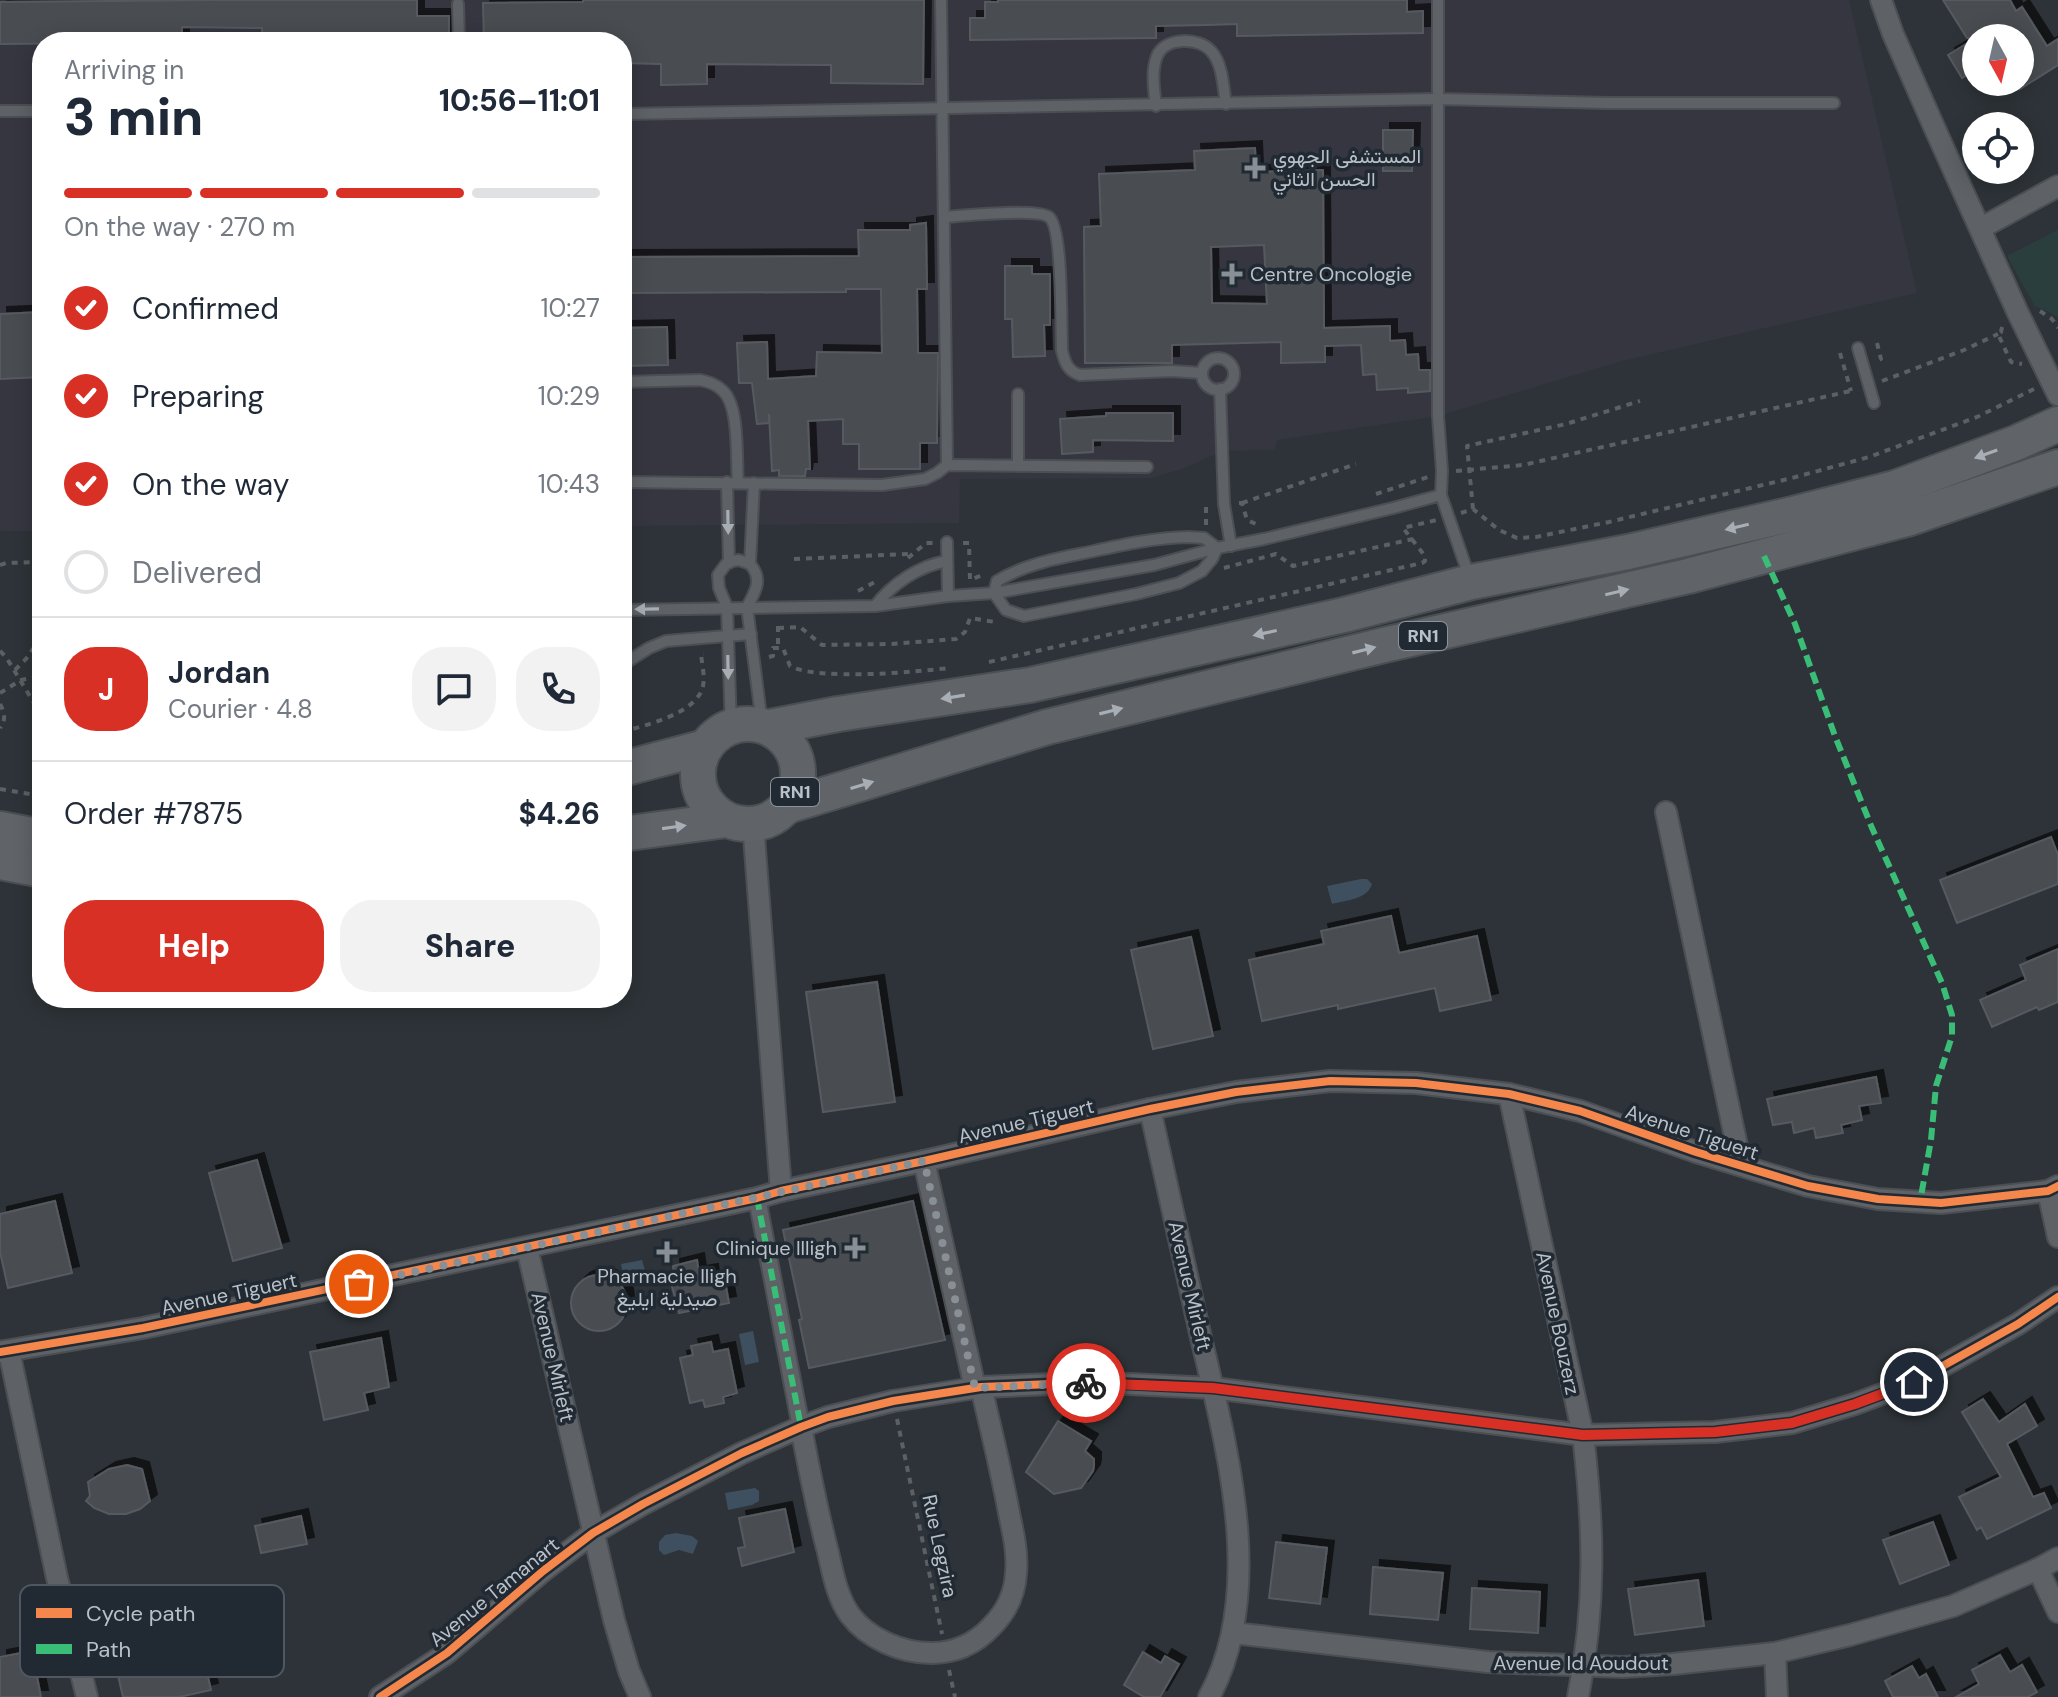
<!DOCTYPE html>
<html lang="en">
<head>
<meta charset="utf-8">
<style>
	body { margin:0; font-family:"DM Sans",Vazirmatn,sans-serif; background:#f2f2f3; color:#1f2937; height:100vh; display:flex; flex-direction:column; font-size:30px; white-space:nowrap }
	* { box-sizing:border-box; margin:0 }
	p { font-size:26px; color:#747a83 }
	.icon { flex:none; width:44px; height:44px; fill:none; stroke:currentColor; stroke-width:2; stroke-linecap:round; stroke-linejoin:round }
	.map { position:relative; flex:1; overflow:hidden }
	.drawer { position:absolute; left:32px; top:32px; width:600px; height:976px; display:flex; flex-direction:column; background:#fff; border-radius:32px; box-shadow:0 4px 20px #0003 }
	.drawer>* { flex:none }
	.needle { width:52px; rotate:172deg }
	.buttons { position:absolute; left:1962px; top:24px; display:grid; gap:16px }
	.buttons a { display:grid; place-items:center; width:72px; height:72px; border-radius:50%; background:#fff; box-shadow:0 4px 20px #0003; font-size:40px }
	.pin { position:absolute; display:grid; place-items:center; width:68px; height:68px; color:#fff; margin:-34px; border:4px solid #fff; border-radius:50%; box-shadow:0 2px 8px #0007 }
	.courier { position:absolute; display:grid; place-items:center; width:80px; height:80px; margin:-40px; border:6px solid #d93025; border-radius:50%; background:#fff; color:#222; box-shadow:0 2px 10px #0007 }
	.overview em { font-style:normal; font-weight:800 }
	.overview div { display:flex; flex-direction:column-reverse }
	.overview { display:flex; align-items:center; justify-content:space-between; height:136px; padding:0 32px }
	h1 { font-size:52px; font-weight:800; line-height:60px }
	.bar { display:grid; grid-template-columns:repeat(4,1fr); gap:12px 8px; align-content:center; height:96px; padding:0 32px }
	.bar i { height:10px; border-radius:6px; background:#e0e1e3 }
	.bar .active { background:#d93025 }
	.bar p { grid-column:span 4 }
	.line { display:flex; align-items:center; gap:20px; padding:0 32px; border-top:2px solid #e0e1e3 }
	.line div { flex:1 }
	.round { display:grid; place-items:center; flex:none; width:84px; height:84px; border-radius:32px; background:#f2f2f3 }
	ol { padding:0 32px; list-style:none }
	li { display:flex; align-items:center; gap:24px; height:88px }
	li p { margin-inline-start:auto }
	li .icon { padding:8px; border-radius:50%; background:#d93025; color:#fff; stroke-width:4 }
	li:last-child { color:#747a83 }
	li i { width:44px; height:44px; border:4px solid #e0e1e3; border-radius:50% }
	.primary-button { display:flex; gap:16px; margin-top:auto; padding:16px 32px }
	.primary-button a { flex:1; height:92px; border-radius:32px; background:#d93025; color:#fff; font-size:32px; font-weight:800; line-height:92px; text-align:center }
	.primary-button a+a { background:#f2f2f3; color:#1f2937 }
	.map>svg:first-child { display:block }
</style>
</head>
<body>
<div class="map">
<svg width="2058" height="1697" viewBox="0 0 2058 1697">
	<defs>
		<filter id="shadow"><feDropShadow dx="7" dy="-7" stdDeviation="0" flood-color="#0009"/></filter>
	</defs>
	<rect width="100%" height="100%" fill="#2d3338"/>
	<path fill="#363641" d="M0 0H1849L1917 293 1622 361 1438 416 1277 440 1275 450 1223 451 1182 469 1152 478 960 479 959 523 622 526V42H42V531H0Z"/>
	<path fill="#2b3e3e" d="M2058 230V318L2049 312 2035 306 2007 256Z"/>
	<g fill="#3e4f60">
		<path d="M1361 879H1367L1372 884C1367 900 1346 900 1332 904L1327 886Z"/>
		<path d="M642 1260 648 1281 625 1286 621 1264Z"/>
		<path d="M753 1331 759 1362 745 1365 739 1334Z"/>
		<path d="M755 1488 759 1491V1501L752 1505 728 1510 725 1493Z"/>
		<path d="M676 1533 692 1536 698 1541 693 1554 679 1550 664 1555 659 1550V1542L665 1535Z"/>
	</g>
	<g fill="#484d51" stroke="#565a60" stroke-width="2" fill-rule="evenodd" filter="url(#shadow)">
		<path d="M216 0H417V16H449V40H262V28L182 27V42L0 44V2Z"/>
		<path d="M583 0H924L923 84 831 83V65L707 64V84L661 85V64L622 63V42H484L483 3 583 2Z"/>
		<path d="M998 0H1407V12L1423 11V33L1237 36V24L1206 25 1156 26V38L970 40V18H985V2H998Z"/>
		<path d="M1943 0H2010L2016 11 2022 7 2047 46 2058 39V65L2020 89V38H1967Z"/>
		<path d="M1976 38V69L1962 78 1948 55Z"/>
		<path d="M1383 130H1413L1412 171H1383Z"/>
		<path d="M1255 148 1256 172 1323 170 1324 328 1390 326V341L1405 340 1406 355 1418 354 1419 370H1430V391L1408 393V388L1377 390 1376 374 1363 375 1361 345 1325 346V362L1281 363V342L1172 345V363H1085L1084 227 1101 226 1099 174 1195 170 1194 151ZM1264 245 1267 304 1212 303 1211 247Z"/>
		<path d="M926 223 927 289H917L918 353H938L937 443H920V469H859V444H843V419L808 421 810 469H806L805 476H779V470L772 471 769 414V423L757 424 752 383H739L737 343 767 342 768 379 816 376 817 352 882 353 881 289H846V292L622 293V257L859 256 858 230H910V225Z"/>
		<path d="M1005 266H1032V274H1050V325H1044L1045 356 1013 357 1012 319H1005Z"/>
		<path d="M42 312V377L0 379V314Z"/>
		<path d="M667 327 668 365 622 366V328Z"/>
		<path d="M1106 413H1173V441L1093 440V452L1062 454 1060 419 1106 416Z"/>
		<path d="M2051 837 2058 855V884L1957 923 1940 880Z"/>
		<path d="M1391 916 1399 953 1477 936 1491 1000 1440 1011 1435 988 1338 1009V1005L1262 1021 1249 960 1324 944 1321 931Z"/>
		<path d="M1191 937 1213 1036 1153 1049 1131 950Z"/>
		<path d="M2058 949V1002L2039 1010 2037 1007 1992 1027 1980 1000 2026 980 2020 965Z"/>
		<path d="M877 982 895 1102 823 1112 806 992Z"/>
		<path d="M1876 1077 1881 1103 1859 1106 1862 1120 1841 1125 1843 1133 1816 1138 1814 1128 1794 1133 1792 1122 1773 1125 1767 1099Z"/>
		<path d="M257 1160 282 1248 233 1261 209 1173Z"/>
		<path d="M55 1201 72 1273 8 1288 0 1252V1214Z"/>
		<path d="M913 1201 945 1340 809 1368 799 1320 802 1319 783 1230Z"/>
		<path d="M697 1260 699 1273 711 1271 712 1279 724 1276 729 1303 679 1313 670 1279 674 1278 673 1266Z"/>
		<circle cx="599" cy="1303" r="28"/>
		<path d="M381 1338 389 1387 364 1393 368 1410 324 1420 310 1352Z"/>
		<path d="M711 1342 713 1352 728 1349 737 1393 723 1397 724 1403 705 1407 703 1400 690 1403 680 1358 693 1355 691 1346Z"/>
		<path d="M1983 1399 1999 1422 2025 1404 2037 1426 2007 1444 2033 1497 2044 1493 2051 1508 1987 1539 1981 1527 1977 1530 1959 1497 2001 1477 1962 1412Z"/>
		<path d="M1058 1421 1091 1441 1085 1451 1094 1459V1466L1093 1471 1081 1488 1054 1494 1026 1472Z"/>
		<path d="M127 1465 142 1469 150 1501 140 1509 126 1514H109L94 1508 86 1501 90 1496 88 1482 109 1469Z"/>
		<path d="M785 1509 794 1552 742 1566 738 1548 745 1547 739 1518Z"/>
		<path d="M301 1516 307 1544 261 1553 255 1526Z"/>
		<path d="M1933 1522 1949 1565 1900 1584 1883 1540Z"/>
		<path d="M1276 1542 1327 1548 1320 1604 1269 1598Z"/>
		<path d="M1373 1567 1443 1573 1438 1620 1370 1614Z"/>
		<path d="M1698 1580 1704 1626 1635 1635 1628 1589Z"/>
		<path d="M1472 1588 1540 1592 1538 1633 1470 1629Z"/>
		<path d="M196 1625 211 1690 179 1697H123L111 1645Z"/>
		<path d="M32 1651 41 1697H0V1657Z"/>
		<path d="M1143 1652 1161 1663 1165 1656 1179 1664 1160 1697H1144L1124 1685Z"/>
		<path d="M2000 1655 2010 1672 2022 1665 2037 1692 2028 1697H1956L1979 1684 1972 1670Z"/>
		<path d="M1912 1666 1919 1678 1926 1674 1938 1697H1893L1885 1681Z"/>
	</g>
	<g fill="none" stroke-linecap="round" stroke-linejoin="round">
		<g stroke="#4b4f53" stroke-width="14">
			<g id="service">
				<path d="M941 0 947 465"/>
				<path d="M1438 0V416L1442 471 1441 495"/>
				<path d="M458 4 459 42"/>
				<path d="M1156 106C1154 90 1151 71 1157 56 1165 37 1199 37 1211 51 1223 64 1223 87 1226 104"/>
				<path d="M0 111H42"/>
				<path d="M622 114 1438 99 1608 103H1834"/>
				<path d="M944 217C962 216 1037 208 1049 217 1063 227 1061 330 1062 351 1065 363 1068 371 1080 375L1171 371 1202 373"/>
				<path d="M1858 348 1874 403"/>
				<circle cx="1218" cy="374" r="16"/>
				<path d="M622 382 700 380C709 382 716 384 723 391 740 407 736 460 738 483"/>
				<path d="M1220 389 1224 504 1231 546"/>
				<path d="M1018 394V466"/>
				<path d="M622 482 882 485 925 479 937 473 947 465 1147 467"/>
				<path d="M727 482 729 563"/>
				<path d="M1188 537 1204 538 1217 548 1212 559 1202 571 1179 583 1136 594 1024 616 1006 610 994 593 997 581C1027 563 1060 558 1094 551 1126 544 1154 538 1188 537Z"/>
				<path d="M947 542 948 596"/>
				<path d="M750 564 754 483"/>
				<path d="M875 606C893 583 919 566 947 561"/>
				<path d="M622 610 875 606 948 596 994 593 1154 565 1217 548 1264 539 1393 508 1441 495 1469 576"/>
				<path d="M622 665 649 648 666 641 751 634"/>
				<path d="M731 728 727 607 719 588 718 575 726 564 732 561 739 560 750 564C763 579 756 591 747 607L762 724"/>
			</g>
		</g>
		<g stroke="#4b4f53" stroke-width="20">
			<path id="pedestrian" d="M757 1198 801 1427"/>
		</g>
		<g stroke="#4b4f53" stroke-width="24">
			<g id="minor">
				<path d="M1881 0 1893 34 1935 129 2017 311 2058 395"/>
				<path d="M1981 228 2058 186"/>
				<path d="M1666 812 1741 1165"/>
				<path d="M753 823 781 1191"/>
				<path d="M1509 1094 1583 1435C1594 1527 1596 1606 1578 1697"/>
				<path d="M1150 1109C1166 1183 1183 1256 1199 1329 1225 1442 1268 1588 1209 1697"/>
				<path d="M924 1161 975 1388"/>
				<path d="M2048 1191 2058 1237"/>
				<path d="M527 1248 614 1620 629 1671 640 1697"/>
				<path d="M9 1351 57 1578 87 1697"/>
				<path d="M0 1352 143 1328 757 1198 781 1191 924 1161 1150 1109 1236 1092 1330 1081 1416 1083 1509 1094 1580 1111 1696 1152 1808 1186 1878 1199 1941 1203 2048 1191 2058 1186"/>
				<path d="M801 1427C809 1469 817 1511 828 1552 833 1574 837 1597 850 1615 868 1639 902 1653 931 1653 954 1653 975 1644 991 1627 1005 1613 1015 1594 1016 1573 1018 1553 1013 1532 1009 1513 1001 1470 991 1429 981 1387"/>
				<path d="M2038 1569 2058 1612"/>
				<path d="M1233 1633 1488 1662 1623 1667 1673 1664 1775 1653 1850 1635 1953 1606 2038 1569 2058 1558"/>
				<path d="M1775 1653 1777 1697"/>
				<path d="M380 1697 447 1653 543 1571 593 1533 643 1504 742 1453 801 1427 828 1417 893 1401 981 1387 1074 1383 1129 1384 1213 1388 1583 1435 1715 1432 1792 1423 1855 1404 1914 1382 2018 1324 2058 1297"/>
			</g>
		</g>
		<g stroke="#4a4f54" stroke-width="38">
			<g id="trunk">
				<circle cx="748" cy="774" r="50"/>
				<path d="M770 727 838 714 1030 685 1344 615 1471 582 1628 552 1797 513 1895 488 2016 443 2058 424"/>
				<path d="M622 769 706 747"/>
				<path d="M787 806 1047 727 1384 645 1688 576 1910 518 2058 467"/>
				<path d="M0 829 42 837"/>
				<path d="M622 834 726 820"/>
				<path d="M0 862 42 870"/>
			</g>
		</g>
		<g stroke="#5b6064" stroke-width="4" stroke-dasharray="6 6" stroke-linecap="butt">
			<path d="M2040 311 2052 319 2058 328"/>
			<path d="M2002 327 2001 332 1998 334 2011 362 2022 364"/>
			<path d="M1877 343 1881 359 1877 361"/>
			<path d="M1840 353 1851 391"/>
			<path d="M1882 381 1964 350 1998 334"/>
			<path d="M1456 471 1523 465 1855 390"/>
			<path d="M1376 494 1428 477"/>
			<path d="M1239 503H1242L1247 520 1256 524"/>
			<path d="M1242 503 1356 464"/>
			<path d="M1473 509 1467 446 1566 424 1640 401"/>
			<path d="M1461 513 1473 509 1499 530 1517 538 1536 537 1609 522 1792 478 1869 457 1977 417 2034 389"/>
			<path d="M1206 525V506H1210"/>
			<path d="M963 543H969L970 580 985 574"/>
			<path d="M908 558 926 543H934"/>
			<path d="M794 559 909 554"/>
			<path d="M0 565 6 563 42 562"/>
			<path d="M1224 568 1276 554 1293 566 1413 539"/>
			<path d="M858 591 875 582"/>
			<path d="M778 626V648"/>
			<path d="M778 628 800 627 822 645 891 644 956 639 965 632 970 618 995 622"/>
			<path d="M0 651 6 657 42 716"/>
			<path d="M769 657 773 656V648H783L790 666C818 681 915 672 949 668"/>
			<path d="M989 662 1422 563 1425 561V556L1403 528 1437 520"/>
			<path d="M15 670 26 659 42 636"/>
			<path d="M0 693 21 680 42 676"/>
			<path d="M0 704C5 713 6 720 0 728"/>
			<path d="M622 732C645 725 697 714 703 686 705 676 702 664 701 654H704"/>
			<path d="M0 789 42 796"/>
			<path d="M897 1419 942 1634"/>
			<path d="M949 1670 955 1697"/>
		</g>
		<use href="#service" stroke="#5e6266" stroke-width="10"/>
		<use href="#pedestrian" stroke="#5e6266" stroke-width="16"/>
		<use href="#minor" stroke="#5e6266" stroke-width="20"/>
		<use href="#trunk" stroke="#606468" stroke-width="34"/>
		<g stroke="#3abd76" stroke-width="6" stroke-dasharray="12 6" stroke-linecap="butt">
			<path d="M1764 556 1795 624 1835 736 1872 828 1942 983 1952 1015V1036L1936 1086 1931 1140 1920 1202"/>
			<path d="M757 1198 801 1427"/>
		</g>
		<g stroke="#212a33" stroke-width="13">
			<g id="cycleway">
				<path d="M0 1352 143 1328 757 1198 781 1191 924 1161 1150 1109 1236 1092 1330 1081 1416 1083 1509 1094 1580 1111 1696 1152 1808 1186 1878 1199 1941 1203 2048 1191 2058 1186"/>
				<path d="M380 1697 447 1653 543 1571 593 1533 643 1504 742 1453 801 1427 828 1417 893 1401 981 1387 1074 1383 1129 1384 1213 1388 1583 1435 1715 1432 1792 1423 1855 1404 1914 1382 2018 1324 2058 1297"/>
			</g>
		</g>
		<use href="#cycleway" stroke="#f5874c" stroke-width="8"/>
	</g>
	<defs><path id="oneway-solid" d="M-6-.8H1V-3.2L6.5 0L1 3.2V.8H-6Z" transform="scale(2)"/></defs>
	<g fill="#a7aeb5">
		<use href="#oneway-solid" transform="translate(1986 454) rotate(160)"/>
		<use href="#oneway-solid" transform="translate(1737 527) rotate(167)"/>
		<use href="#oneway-solid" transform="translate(1617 592) rotate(-13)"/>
		<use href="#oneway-solid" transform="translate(1265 633) rotate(168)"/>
		<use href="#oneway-solid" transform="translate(1364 650) rotate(-14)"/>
		<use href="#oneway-solid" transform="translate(953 697) rotate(171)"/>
		<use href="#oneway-solid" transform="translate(1111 711) rotate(-14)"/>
		<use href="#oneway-solid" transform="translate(862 785) rotate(-17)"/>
		<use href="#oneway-solid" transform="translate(674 827) rotate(-8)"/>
	</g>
	<g fill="#a7adb4">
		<use href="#oneway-solid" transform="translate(728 522) rotate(89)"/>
		<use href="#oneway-solid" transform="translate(647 609) rotate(179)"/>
		<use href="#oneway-solid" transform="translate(728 667) rotate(89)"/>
	</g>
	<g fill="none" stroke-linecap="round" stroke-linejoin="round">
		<path stroke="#888f96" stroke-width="8" stroke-dasharray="0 14.4" d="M359 1284 924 1161 975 1388 1086 1383"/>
		<path stroke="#d93025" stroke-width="10" d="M1086 1383 1213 1388 1583 1435 1715 1432 1792 1423 1855 1404 1914 1382"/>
	</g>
	<g fill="#888f96" stroke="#212a33" stroke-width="3">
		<path d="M1251 156h8v8h8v8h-8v8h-8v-8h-8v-8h8z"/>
		<path d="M1228 262h8v8h8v8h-8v8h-8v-8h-8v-8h8z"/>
		<path d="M851 1236h8v8h8v8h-8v8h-8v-8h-8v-8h8z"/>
		<path d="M663 1240h8v8h8v8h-8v8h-8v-8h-8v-8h8z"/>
	</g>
	<g text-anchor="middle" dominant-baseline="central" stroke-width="7" stroke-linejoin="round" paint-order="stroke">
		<g fill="#212a33" stroke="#8b939b" stroke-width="2">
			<rect x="1399" y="622" width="48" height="28" rx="6"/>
			<rect x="771" y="778" width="48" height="28" rx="6"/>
		</g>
		<g font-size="18" font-weight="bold" fill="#b9c0c8">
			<text x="1423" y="636">RN1</text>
			<text x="795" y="792">RN1</text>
		</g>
		<g font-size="20" fill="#b9c0c8" stroke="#212a33" text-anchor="start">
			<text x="1273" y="156">المستشفى الجهوي<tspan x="1273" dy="23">الحسن الثاني</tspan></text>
			<text x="1250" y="274">Centre Oncologie</text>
			<text x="837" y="1248" text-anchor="end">Clinique Illigh</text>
			<text x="667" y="1276" text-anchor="middle">Pharmacie Iligh<tspan x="667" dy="23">صيدلية ايليغ</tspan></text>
		</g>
		<g font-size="20" fill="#b9c0c8" stroke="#212a33">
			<text transform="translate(1026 1121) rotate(-13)">Avenue Tiguert</text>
			<text transform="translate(1692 1132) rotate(18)">Avenue Tiguert</text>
			<text transform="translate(1190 1286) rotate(77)">Avenue Mirleft</text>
			<text transform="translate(229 1294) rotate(-12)">Avenue Tiguert</text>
			<text transform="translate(1558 1323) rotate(78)">Avenue Bouzerz</text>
			<text transform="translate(553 1357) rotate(77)">Avenue Mirleft</text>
			<text transform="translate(940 1546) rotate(78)">Rue Legzira</text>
			<text transform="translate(494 1592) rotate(-39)">Avenue Tamanart</text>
			<text x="1581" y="1663">Avenue Id Aoudout</text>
		</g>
	</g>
	<rect x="20" y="1585" width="264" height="92" rx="12" fill="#212a33" stroke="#4f5760" stroke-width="2"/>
	<rect x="36" y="1608" width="36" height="10" fill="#f5874c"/>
	<rect x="36" y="1644" width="36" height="10" fill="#3abd76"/>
	<g font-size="22" fill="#b9c0c8">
		<text x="86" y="1621">Cycle path</text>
		<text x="86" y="1657">Path</text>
	</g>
</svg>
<div class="buttons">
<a><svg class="needle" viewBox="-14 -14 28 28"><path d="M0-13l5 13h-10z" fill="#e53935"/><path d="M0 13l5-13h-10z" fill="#747a83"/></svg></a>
<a><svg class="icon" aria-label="locate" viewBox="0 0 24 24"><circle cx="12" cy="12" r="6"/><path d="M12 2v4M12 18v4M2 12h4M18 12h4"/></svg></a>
</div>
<div class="pin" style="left:359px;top:1284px;background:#ea580c"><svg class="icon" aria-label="bag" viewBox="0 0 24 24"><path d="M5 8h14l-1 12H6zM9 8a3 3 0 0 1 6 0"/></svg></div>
<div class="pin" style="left:1914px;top:1382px;background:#1f2937"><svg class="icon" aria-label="home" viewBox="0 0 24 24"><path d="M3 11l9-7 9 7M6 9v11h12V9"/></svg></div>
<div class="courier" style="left:1086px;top:1383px"><svg class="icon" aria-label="bike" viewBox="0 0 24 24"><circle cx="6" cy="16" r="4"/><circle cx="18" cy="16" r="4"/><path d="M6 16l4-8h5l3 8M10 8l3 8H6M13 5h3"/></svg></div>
<section class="drawer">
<div class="overview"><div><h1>3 min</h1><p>Arriving in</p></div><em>10:56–11:01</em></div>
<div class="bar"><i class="active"></i><i class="active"></i><i class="active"></i><i></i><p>On the way · 270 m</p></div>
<ol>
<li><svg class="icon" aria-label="check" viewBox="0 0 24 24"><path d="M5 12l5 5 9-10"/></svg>Confirmed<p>10:27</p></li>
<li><svg class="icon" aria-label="check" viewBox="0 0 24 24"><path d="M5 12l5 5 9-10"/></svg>Preparing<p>10:29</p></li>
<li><svg class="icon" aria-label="check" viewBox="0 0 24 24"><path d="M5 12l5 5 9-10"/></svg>On the way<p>10:43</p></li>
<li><i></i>Delivered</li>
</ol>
<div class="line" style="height:144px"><b class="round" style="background:#d93025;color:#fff">J</b><div><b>Jordan</b><p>Courier · 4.8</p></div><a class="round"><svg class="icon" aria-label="chat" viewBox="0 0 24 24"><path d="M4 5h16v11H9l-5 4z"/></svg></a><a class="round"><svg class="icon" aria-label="phone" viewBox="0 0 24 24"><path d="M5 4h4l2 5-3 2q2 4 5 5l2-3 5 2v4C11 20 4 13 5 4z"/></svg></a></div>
<div class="line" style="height:104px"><div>Order #7875</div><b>$4.26</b></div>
<div class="primary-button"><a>Help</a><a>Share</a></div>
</section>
</div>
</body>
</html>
